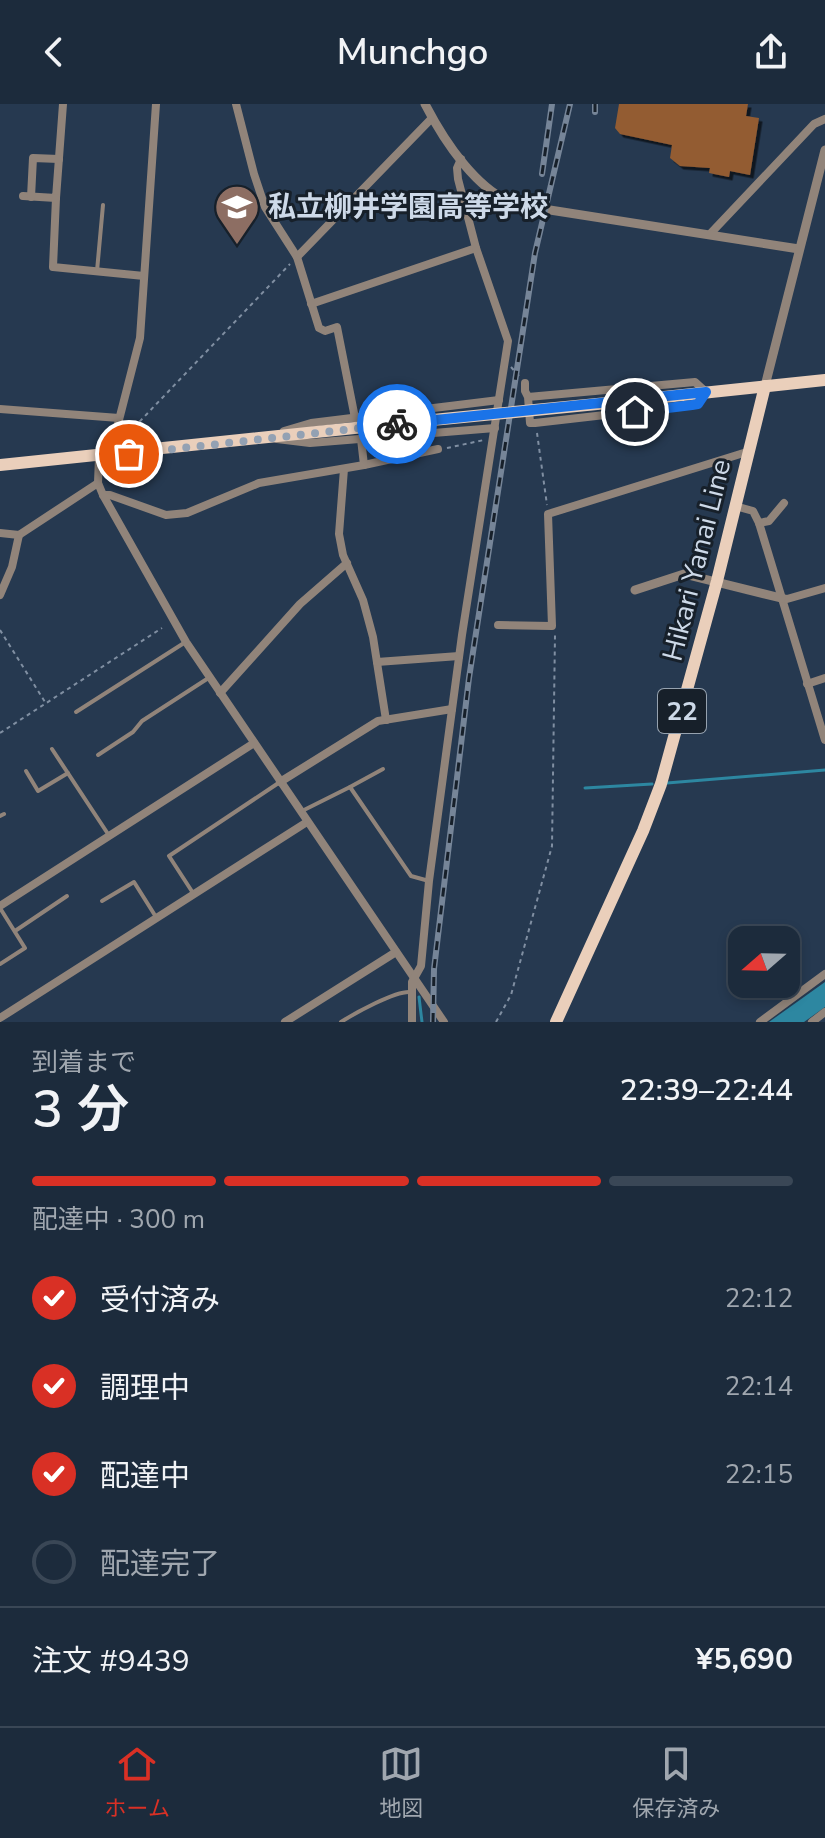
<!DOCTYPE html>
<html lang="ja">
<head>
<meta charset="utf-8">
<style>
	body { margin:0; font-family:"Nunito Sans","Noto Sans JP",sans-serif; background:#293747; color:#f1f3f6; height:100vh; display:flex; flex-direction:column; font-size:30px; white-space:nowrap }
	* { box-sizing:border-box; margin:0 }
	p { font-size:26px; color:#a0a7af }
	.icon { flex:none; width:44px; height:44px; fill:none; stroke:currentColor; stroke-width:2; stroke-linecap:round; stroke-linejoin:round }
	.map { position:relative; height:918px; overflow:hidden }
	.sheet { display:flex; flex-direction:column; background:#1c2b3c; flex:1 }
	.sheet>* { flex:none }
	.needle { width:52px; rotate:250deg }
	.tools { position:absolute; left:728px; top:822px; display:grid; gap:16px }
	.tools a { display:grid; place-items:center; width:72px; height:72px; border-radius:16px; background:#1c2b3c; box-shadow:0 4px 12px #0003,0 0 0 2px #3a4756; font-size:40px }
	.pin { position:absolute; display:grid; place-items:center; width:68px; height:68px; color:#fff; margin:-34px; border:4px solid #fff; border-radius:50%; box-shadow:0 2px 8px #0007 }
	.courier { position:absolute; display:grid; place-items:center; width:80px; height:80px; margin:-40px; border:6px solid #1a73e8; border-radius:50%; background:#fff; color:#222; box-shadow:0 2px 10px #0007 }
	.overview em { font-style:normal; font-weight:600 }
	.overview div { display:flex; flex-direction:column-reverse }
	.overview { display:flex; align-items:center; justify-content:space-between; height:136px; padding:0 32px }
	h1 { font-size:52px; font-weight:600; line-height:60px }
	.bar { display:grid; grid-template-columns:repeat(4,1fr); gap:12px 8px; align-content:center; height:96px; padding:0 32px }
	.bar i { height:10px; border-radius:6px; background:#3a4756 }
	.bar .active { background:#d93025 }
	.bar p { grid-column:span 4 }
	.line { display:flex; align-items:center; gap:20px; padding:0 32px; border-top:2px solid #3a4756 }
	.line div { flex:1 }
	ol { padding:0 32px; list-style:none }
	li { display:flex; align-items:center; gap:24px; height:88px }
	li p { margin-inline-start:auto }
	li .icon { padding:8px; border-radius:50%; background:#d93025; color:#fff; stroke-width:4 }
	li:last-child { color:#a0a7af }
	li i { width:44px; height:44px; border:4px solid #3a4756; border-radius:50% }
	header { display:flex; justify-content:space-between; align-items:center; height:104px; padding:0 32px; background:#1c2b3c; font-size:36px; font-weight:600 }
	.tabs { display:flex; justify-content:space-around; align-items:center; height:112px; border-top:2px solid #3a4756; background:#1c2b3c; font-size:22px; color:#a0a7af }
	.tabs a { display:grid; justify-items:center; gap:4px }
	.tabs .active { color:#d93025 }
	.map>svg:first-child { display:block }
</style>
</head>
<body>
<header><svg class="icon" aria-label="back" viewBox="0 0 24 24"><path d="M15 5l-7 7 7 7"/></svg>Munchgo<svg class="icon" aria-label="share" viewBox="0 0 24 24"><path d="M12 15V3M7 8l5-5 5 5M5 13v7h14v-7"/></svg></header>
<div class="map">
<svg width="825" height="918" viewBox="0 0 825 918">
	<defs>
		<filter id="shadow"><feDropShadow dx="3.5" dy="3.5" stdDeviation="0" flood-color="#0009"/></filter>
	</defs>
	<rect width="100%" height="100%" fill="#263950"/>
	<path fill="#2d87a1" d="M825 878V903L804 918H769Z"/>
	<g fill="none" stroke-linecap="round" stroke-linejoin="round">
		<g stroke="#2d87a1" stroke-width="3">
			<path d="M667 679 825 666"/>
			<path d="M585 684 652 680"/>
			<path d="M419 893 422 918"/>
		</g>
	</g>
	<path fill="#935c32" filter="url(#shadow)" d="M619 0H748L746 12 759 14 750 71 730 67 729 73 709 69 710 64 680 62 670 54 672 41 620 30 615 24Z"/>
	<g fill="none" stroke-linecap="round" stroke-linejoin="round">
		<g stroke="#808fa2" stroke-width="2" stroke-dasharray="4 4" stroke-linecap="butt">
			<path d="M511 263 520 273"/>
			<path d="M537 329 547 401"/>
			<path d="M123 335 290 160"/>
			<path d="M447 344 484 336"/>
			<path d="M0 526 45 598"/>
			<path d="M0 629 162 524"/>
			<path d="M496 918 511 891 552 742 555 531"/>
		</g>
		<g stroke="#91847a" stroke-width="4">
			<path d="M97 167 103 101"/>
			<path d="M76 608 184 539"/>
			<path d="M52 645 108 730"/>
			<path d="M98 651 133 628 142 617 210 573"/>
			<path d="M383 665 350 683 411 772 429 777"/>
			<path d="M26 667 38 687 68 669"/>
			<path d="M302 707 350 683"/>
			<path d="M0 712 4 710"/>
			<path d="M193 789 169 752 280 678"/>
			<path d="M102 797 134 778 156 813"/>
			<path d="M15 827 67 792"/>
			<path d="M0 860 25 844 0 804"/>
			<path d="M341 918C355 909 395 887 410 888"/>
		</g>
		<g stroke="#91847a" stroke-width="8">
			<path d="M236 0 254 70 265 103 297 153 319 224 325 227 337 223 355 314"/>
			<path d="M23 92 56 94 63 0"/>
			<path d="M31 93 33 54 59 55"/>
			<path d="M56 94 53 163 144 172"/>
			<path d="M710 130 814 20 825 15"/>
			<path d="M297 153 432 14"/>
			<path d="M311 200 476 144"/>
			<path d="M525 279V287L528 293 695 278 706 288 698 300 692 301 535 319H530L528 293"/>
			<path d="M0 305 119 314"/>
			<path d="M284 327 311 319 499 296"/>
			<path d="M277 335 310 339 495 324"/>
			<path d="M110 351 140 234 156 0"/>
			<path d="M99 353 98 379 103 391 186 538 444 918"/>
			<path d="M364 361 438 345"/>
			<path d="M344 365 339 430 343 451 363 496 373 533 386 616"/>
			<path d="M103 391H110L166 411 187 409 259 379 364 361 361 335"/>
			<path d="M735 402 753 407 759 419 825 636"/>
			<path d="M759 419 769 417 784 399"/>
			<path d="M0 429 19 431 98 379"/>
			<path d="M0 491 12 463 19 431"/>
			<path d="M781 494 787 495 825 484"/>
			<path d="M498 521 552 522 548 410 750 347"/>
			<path d="M377 558 459 552"/>
			<path d="M807 580 825 574"/>
			<path d="M220 589 300 500 347 459"/>
			<path d="M280 678 378 617 452 605"/>
			<path d="M0 802 254 639"/>
			<path d="M0 914 307 718"/>
			<path d="M285 918 396 848"/>
			<path d="M412 918V878L421 862 429 777 462 531 508 237 476 144 458 75 457 64 461 55"/>
			<path d="M760 918 825 870"/>
			<path d="M812 918 825 908"/>
		</g>
		<g stroke="#91847a" stroke-width="9">
			<path d="M425 0C444 37 478 89 518 101L799 145"/>
			<path d="M765 282 825 46"/>
			<path d="M635 486 684 470 781 494"/>
		</g>
		<g stroke="#eacfbb" stroke-width="12">
			<path d="M597 300 825 276"/>
			<path d="M0 361 422 317"/>
			<path d="M556 918 643 727 661 680 717 477 765 282"/>
		</g>
		<g stroke="#768598" stroke-width="6">
			<g id="rail">
				<path d="M595 0V8"/>
				<path d="M542 70 552 0"/>
				<path d="M433 918 434 865 469 574 535 149 570 0"/>
			</g>
		</g>
		<use href="#rail" stroke="#17202a" stroke-width="3" stroke-dasharray="9" stroke-linecap="butt"/>
		<path stroke="#eacfbb" stroke-width="12" d="M422 317 597 300"/>
	</g>
	<g fill="none" stroke-linecap="round" stroke-linejoin="round">
		<path stroke="#93a1b3" stroke-width="8" stroke-dasharray="0 14.4" d="M129 350 397 320"/>
		<path stroke="#1a73e8" stroke-width="10" d="M397 320 706 288 698 300 692 301 635 308"/>
	</g>
	<defs>
		<g id="school-pin" transform="scale(2.3)"><path d="M0 17L-7.5 6A9.5 9.5 0 1 1 7.5 6Z" fill="#8d6e63" stroke="#17202a"/><path d="M0-5L7-2L0 1L-7-2ZM-4 1L0 2.5L4 1V4Q0 6-4 4Z" fill="#fff"/></g>
	</defs>
	<g fill-rule="evenodd">
		<use href="#school-pin" x="237" y="103"/>
	</g>
	<g text-anchor="middle" dominant-baseline="central" stroke-width="6" stroke-linejoin="round" paint-order="stroke">
		<rect fill="#17202a" stroke="#96a2af" stroke-width="2" x="658" y="585" width="48" height="44" rx="6"/>
		<g font-size="26" font-weight="bold" fill="#cdd9e8">
			<text x="682" y="607">22</text>
		</g>
		<g font-size="28" font-weight="bold" fill="#cdd9e8" stroke="#17202a" text-anchor="start">
			<text x="268" y="103">私立柳井学園高等学校</text>
		</g>
		<g font-size="28" fill="#cdd9e8" stroke="#17202a">
			<text transform="translate(697 456) rotate(-76)">Hikari Yanai Line</text>
		</g>
	</g>
</svg>
<div class="tools">
<a><svg class="needle" viewBox="-14 -14 28 28"><path d="M0-13l5 13h-10z" fill="#e53935"/><path d="M0 13l5-13h-10z" fill="#a0a7af"/></svg></a>
</div>
<div class="pin" style="left:129px;top:350px;background:#ea580c"><svg class="icon" aria-label="bag" viewBox="0 0 24 24"><path d="M5 8h14l-1 12H6zM9 8a3 3 0 0 1 6 0"/></svg></div>
<div class="pin" style="left:635px;top:308px;background:#1f2937"><svg class="icon" aria-label="home" viewBox="0 0 24 24"><path d="M3 11l9-7 9 7M6 9v11h12V9"/></svg></div>
<div class="courier" style="left:397px;top:320px"><svg class="icon" aria-label="bike" viewBox="0 0 24 24"><circle cx="6" cy="16" r="4"/><circle cx="18" cy="16" r="4"/><path d="M6 16l4-8h5l3 8M10 8l3 8H6M13 5h3"/></svg></div>
</div>
<section class="sheet">
<div class="overview"><div><h1>3 分</h1><p>到着まで</p></div><em>22:39–22:44</em></div>
<div class="bar"><i class="active"></i><i class="active"></i><i class="active"></i><i></i><p>配達中 · 300 m</p></div>
<ol>
<li><svg class="icon" aria-label="check" viewBox="0 0 24 24"><path d="M5 12l5 5 9-10"/></svg>受付済み<p>22:12</p></li>
<li><svg class="icon" aria-label="check" viewBox="0 0 24 24"><path d="M5 12l5 5 9-10"/></svg>調理中<p>22:14</p></li>
<li><svg class="icon" aria-label="check" viewBox="0 0 24 24"><path d="M5 12l5 5 9-10"/></svg>配達中<p>22:15</p></li>
<li><i></i>配達完了</li>
</ol>
<div class="line" style="height:104px"><div>注文 #9439</div><b>¥5,690</b></div>
</section>
<nav class="tabs">
<a class="active"><svg class="icon" aria-label="home" viewBox="0 0 24 24"><path d="M3 11l9-7 9 7M6 9v11h12V9"/></svg>ホーム</a>
<a><svg class="icon" aria-label="map" viewBox="0 0 24 24"><path d="M3 6l6-2 6 2 6-2v14l-6 2-6-2-6 2zM9 4v14M15 6v14"/></svg>地図</a>
<a><svg class="icon" aria-label="saved" viewBox="0 0 24 24"><path d="M7 4h10v16l-5-4-5 4z"/></svg>保存済み</a>
</nav>
</body>
</html>
